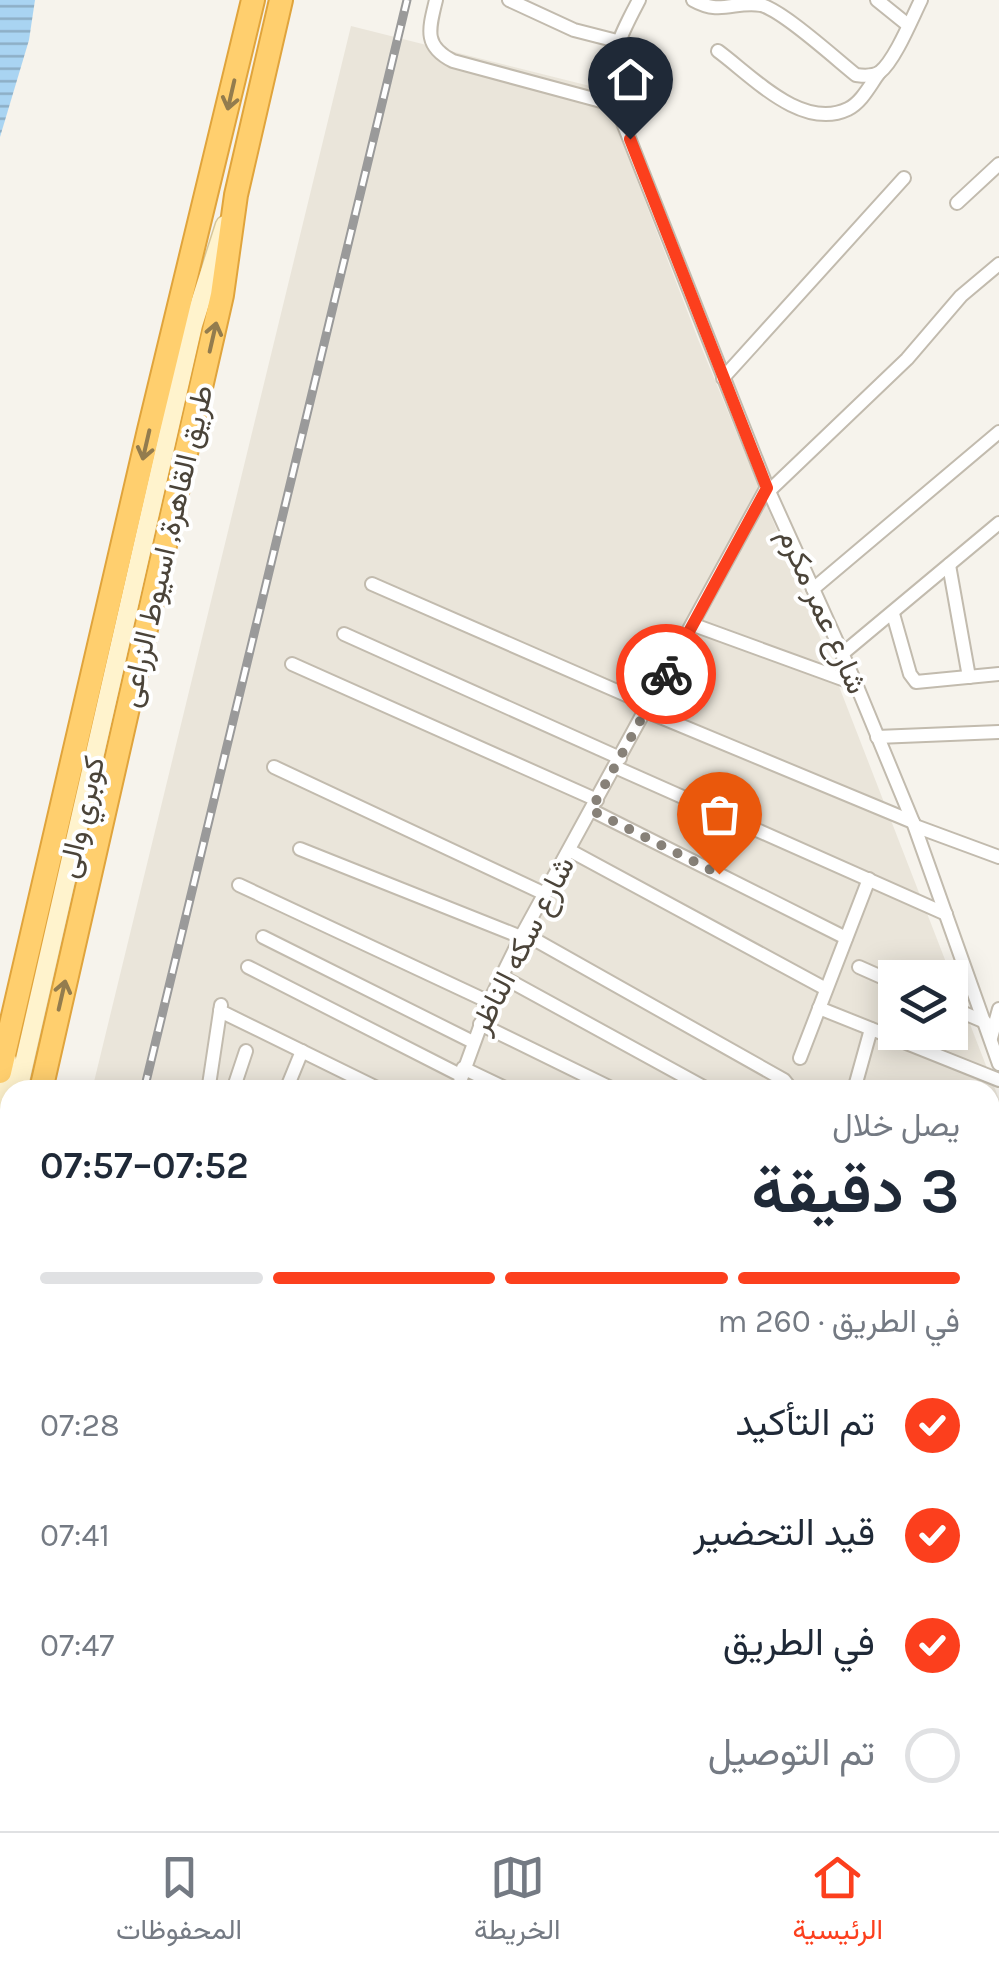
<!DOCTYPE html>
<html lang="ar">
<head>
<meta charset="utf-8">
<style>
	body { margin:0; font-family:Karla,Vazirmatn,sans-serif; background:#f6f6f7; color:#1f2937; direction:rtl; height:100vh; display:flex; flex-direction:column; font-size:38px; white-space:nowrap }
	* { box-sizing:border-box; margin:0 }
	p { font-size:32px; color:#747a83 }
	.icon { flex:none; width:55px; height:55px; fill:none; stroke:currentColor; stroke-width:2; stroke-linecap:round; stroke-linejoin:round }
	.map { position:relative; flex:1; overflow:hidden; direction:ltr }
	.drawer { position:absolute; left:0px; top:1080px; width:1000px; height:752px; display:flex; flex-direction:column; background:#fff; border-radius:30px 30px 0 0; box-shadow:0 5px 25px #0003; direction:rtl }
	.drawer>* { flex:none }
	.buttons { position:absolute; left:878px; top:960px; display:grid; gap:20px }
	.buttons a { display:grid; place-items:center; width:90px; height:90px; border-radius:0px; background:#fff; box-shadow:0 5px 25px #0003; font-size:50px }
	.pin { position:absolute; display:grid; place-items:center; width:85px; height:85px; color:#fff; margin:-102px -42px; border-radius:50% 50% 50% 0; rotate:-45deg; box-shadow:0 0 10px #0007 }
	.pin .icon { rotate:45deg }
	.courier { position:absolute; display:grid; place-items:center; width:100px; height:100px; margin:-50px; border:8px solid #fc3f1d; border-radius:50%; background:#fff; color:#222; box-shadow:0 2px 12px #0007 }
	.summary em { font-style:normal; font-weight:600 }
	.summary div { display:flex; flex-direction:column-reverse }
	.summary { display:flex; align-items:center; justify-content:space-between; height:170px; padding:0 40px }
	h1 { font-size:65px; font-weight:600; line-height:75px }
	.bar { display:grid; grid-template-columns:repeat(4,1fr); gap:15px 10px; align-content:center; height:120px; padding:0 40px }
	.bar i { height:12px; border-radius:8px; background:#e0e1e3 }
	.bar .on { background:#fc3f1d }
	.bar p { grid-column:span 4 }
	ol { padding:0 40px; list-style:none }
	li { display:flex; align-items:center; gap:30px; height:110px }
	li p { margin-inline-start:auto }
	li .icon { padding:10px; border-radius:50%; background:#fc3f1d; color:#fff; stroke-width:4 }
	li:last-child { color:#747a83 }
	li i { width:55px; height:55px; border:5px solid #e0e1e3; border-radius:50% }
	.menu { display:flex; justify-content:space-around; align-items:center; height:140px; border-top:2px solid #e0e1e3; background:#fff; font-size:28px; color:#747a83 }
	.menu a { display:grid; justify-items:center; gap:5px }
	.menu .on { color:#fc3f1d }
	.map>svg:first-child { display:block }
</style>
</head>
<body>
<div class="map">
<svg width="999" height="1831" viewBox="0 0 999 1831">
	<defs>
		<pattern id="water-rules" width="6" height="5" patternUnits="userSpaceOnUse" patternTransform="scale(2.5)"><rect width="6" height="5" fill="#a9d4f2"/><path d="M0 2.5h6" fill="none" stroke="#8caec5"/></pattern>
	</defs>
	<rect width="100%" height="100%" fill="#f6f3ec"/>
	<g fill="#eae5da" fill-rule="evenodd">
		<path d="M351 26 602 89 698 339 804 596 999 1099V1831H0V1739L10 1695V1822H990V1090H92ZM895 978H950V1032H895Z"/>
		<path d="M10 1426V1608L0 1592V1469Z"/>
	</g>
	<path fill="url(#water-rules)" d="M0 0H35L29 40 0 137Z"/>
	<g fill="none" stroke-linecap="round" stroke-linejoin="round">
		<g stroke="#c2bbae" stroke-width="16">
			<g id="street">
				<path d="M436 0C429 29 423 46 453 61L616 105"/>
				<path d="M509 0 574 30 617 41"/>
				<path d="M639 0C620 36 604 64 616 105L767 487 856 684 913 822 999 1064"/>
				<path d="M693 0C721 16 736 0 761 5 782 10 836 59 856 75 864 76 873 77 880 72 895 60 912 18 921 0"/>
				<path d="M877 0 908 25"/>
				<path d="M718 51C752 76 802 131 848 109 862 102 870 85 879 73"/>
				<path d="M957 203 999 164"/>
				<path d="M723 378 904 178"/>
				<path d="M769 491 907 359 961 296 999 264"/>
				<path d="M949 565 969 677"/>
				<path d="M372 584 649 705"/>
				<path d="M813 589 999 432"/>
				<path d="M893 614 910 674 916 682 999 674"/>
				<path d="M694 625 856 684"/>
				<path d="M344 634 620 758"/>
				<path d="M842 654 999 523"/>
				<path d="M292 664 597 800"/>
				<path d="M646 711 913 822"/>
				<path d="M877 737 999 732"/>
				<path d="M274 767 545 894"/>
				<path d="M615 767 946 914"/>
				<path d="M591 810 846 938"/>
				<path d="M915 826 999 857"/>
				<path d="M300 849 521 937"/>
				<path d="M569 850 826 989"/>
				<path d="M239 885 489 1002"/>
				<path d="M523 933 784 1080 792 1090"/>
				<path d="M263 937 473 1042"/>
				<path d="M248 967 460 1075"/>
				<path d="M859 967 895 983"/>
				<path d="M501 976 709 1090"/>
				<path d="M950 1007 985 1022"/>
				<path d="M819 1008 999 1080"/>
				<path d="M220 1011 381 1090"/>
				<path d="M480 1024 615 1090"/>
				<path d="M991 1038 999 1009"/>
				<path d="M800 1058 869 879"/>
				<path d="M463 1068 509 1090"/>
				<path d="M209 1085 221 1005"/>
				<path d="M233 1090 246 1051"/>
				<path d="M286 1090 302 1051"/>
				<path d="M457 1090 489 1002 523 933 767 487"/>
				<path d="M854 1090 871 1029"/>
				<path d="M990 1147 999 1151"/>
				<path d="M990 1213 999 1217"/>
				<path d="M990 1276 999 1280"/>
				<path d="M990 1311 999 1297"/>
				<path d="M990 1355 999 1361"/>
				<path d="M990 1424 999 1429"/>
				<path d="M990 1492 999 1497"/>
				<path d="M990 1561 999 1567"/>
				<path d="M990 1684 999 1665"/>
				<path d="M89 1822 90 1831"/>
				<path d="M128 1822 129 1831"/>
				<path d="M177 1822 182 1831"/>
				<path d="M292 1822 308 1831"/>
				<path d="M366 1822 378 1831"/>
				<path d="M469 1822 481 1831"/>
				<path d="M584 1822 596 1831"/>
				<path d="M663 1822 674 1831"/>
				<path d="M742 1822 754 1831"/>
				<path d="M845 1822 856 1831"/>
				<path d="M4 1831 10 1807"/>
				<path d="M204 1831 220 1822"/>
				<path d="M411 1831 415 1822"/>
				<path d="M622 1831 629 1822"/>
				<path d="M922 1831 926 1822"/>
			</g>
		</g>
		<g stroke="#d6c79b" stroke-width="21">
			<g id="secondary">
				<path d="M18 1090 193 325 225 225"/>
				<path d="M0 1101 7 1060"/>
				<path d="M0 1169 10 1125"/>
				<path d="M0 1620 10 1633"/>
				<path d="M0 1701 10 1700"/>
				<path d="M323 1822 338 1831"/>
			</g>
		</g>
		<g stroke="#e0a43c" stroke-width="26">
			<g id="highway">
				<path d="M0 1072 149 430 253 0"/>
				<path d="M41 1090 222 295 236 195 281 0"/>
				<path d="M0 1275 10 1229"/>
			</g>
		</g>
		<use href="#street" stroke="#fff" stroke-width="12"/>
		<use href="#secondary" stroke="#fff3cd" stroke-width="18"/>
		<use href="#highway" stroke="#ffcf6e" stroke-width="22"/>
		<g stroke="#9a9a9a" stroke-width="9">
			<g id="rail">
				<path d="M144 1090 407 0"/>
				<path d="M0 1685 10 1644"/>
			</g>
		</g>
		<use href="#rail" stroke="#fff" stroke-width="5" stroke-dasharray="15" stroke-linecap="butt"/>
		<g stroke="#d6c79b" stroke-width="21" stroke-linecap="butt">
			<path id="secondary-bridge" d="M0 1633 10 1645"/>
		</g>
		<use href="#secondary-bridge" stroke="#fff3cd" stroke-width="18"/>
	</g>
	<defs><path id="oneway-shaft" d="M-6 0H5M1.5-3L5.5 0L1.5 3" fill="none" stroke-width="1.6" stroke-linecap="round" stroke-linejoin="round" transform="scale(2.5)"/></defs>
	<g stroke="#937c4e">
		<use href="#oneway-shaft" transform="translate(231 95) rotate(103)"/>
		<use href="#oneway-shaft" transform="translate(213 337) rotate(-77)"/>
		<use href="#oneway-shaft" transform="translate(146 445) rotate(103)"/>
		<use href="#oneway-shaft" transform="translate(62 995) rotate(-77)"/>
	</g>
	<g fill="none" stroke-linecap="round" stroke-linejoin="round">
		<path stroke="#878178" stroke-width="10" stroke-dasharray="0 18" d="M666 674 591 810 719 874"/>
		<path stroke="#fc3f1d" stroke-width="12" d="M630 139 767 488 666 674"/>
	</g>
	<g text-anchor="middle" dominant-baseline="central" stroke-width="8" stroke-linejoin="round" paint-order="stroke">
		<g font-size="30" fill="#4b4439" stroke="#fff">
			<text transform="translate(166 546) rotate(-77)">طريق القاهرة, اسيوط الزراعى</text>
			<text transform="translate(823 611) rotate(66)">شارع عمر مكرم</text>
			<text transform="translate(81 817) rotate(-77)">كوبري والى</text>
			<text transform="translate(522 945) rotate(-63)">شارع سكه الناظر</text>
		</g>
	</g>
</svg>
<div class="buttons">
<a><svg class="icon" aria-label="layers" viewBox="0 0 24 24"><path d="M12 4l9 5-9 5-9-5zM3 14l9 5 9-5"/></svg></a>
</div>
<div class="pin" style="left:719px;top:874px;background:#ea580c"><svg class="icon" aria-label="bag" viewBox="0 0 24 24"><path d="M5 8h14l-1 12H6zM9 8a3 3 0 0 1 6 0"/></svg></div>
<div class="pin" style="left:630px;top:139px;background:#1f2937"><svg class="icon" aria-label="home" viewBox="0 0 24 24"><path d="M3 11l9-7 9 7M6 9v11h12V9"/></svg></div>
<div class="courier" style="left:666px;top:674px"><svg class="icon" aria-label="bike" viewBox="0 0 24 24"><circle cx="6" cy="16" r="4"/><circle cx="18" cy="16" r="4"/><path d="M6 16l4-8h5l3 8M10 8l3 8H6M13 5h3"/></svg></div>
<section class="drawer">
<div class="summary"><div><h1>3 دقيقة</h1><p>يصل خلال</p></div><em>07:52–07:57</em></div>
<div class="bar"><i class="on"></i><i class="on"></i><i class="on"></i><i></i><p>في الطريق · 260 m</p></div>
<ol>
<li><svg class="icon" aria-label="check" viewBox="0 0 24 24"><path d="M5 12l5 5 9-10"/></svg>تم التأكيد<p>07:28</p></li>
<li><svg class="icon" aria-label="check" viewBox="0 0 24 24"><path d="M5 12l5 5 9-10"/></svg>قيد التحضير<p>07:41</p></li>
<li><svg class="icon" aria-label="check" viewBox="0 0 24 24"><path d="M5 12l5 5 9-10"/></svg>في الطريق<p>07:47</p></li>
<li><i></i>تم التوصيل</li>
</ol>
</section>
</div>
<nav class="menu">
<a class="on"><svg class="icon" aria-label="home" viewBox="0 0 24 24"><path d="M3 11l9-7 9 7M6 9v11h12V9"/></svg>الرئيسية</a>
<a><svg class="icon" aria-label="map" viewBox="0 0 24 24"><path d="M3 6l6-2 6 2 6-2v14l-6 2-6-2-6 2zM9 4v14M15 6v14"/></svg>الخريطة</a>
<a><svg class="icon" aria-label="saved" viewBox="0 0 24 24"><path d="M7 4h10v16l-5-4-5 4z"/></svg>المحفوظات</a>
</nav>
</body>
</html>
